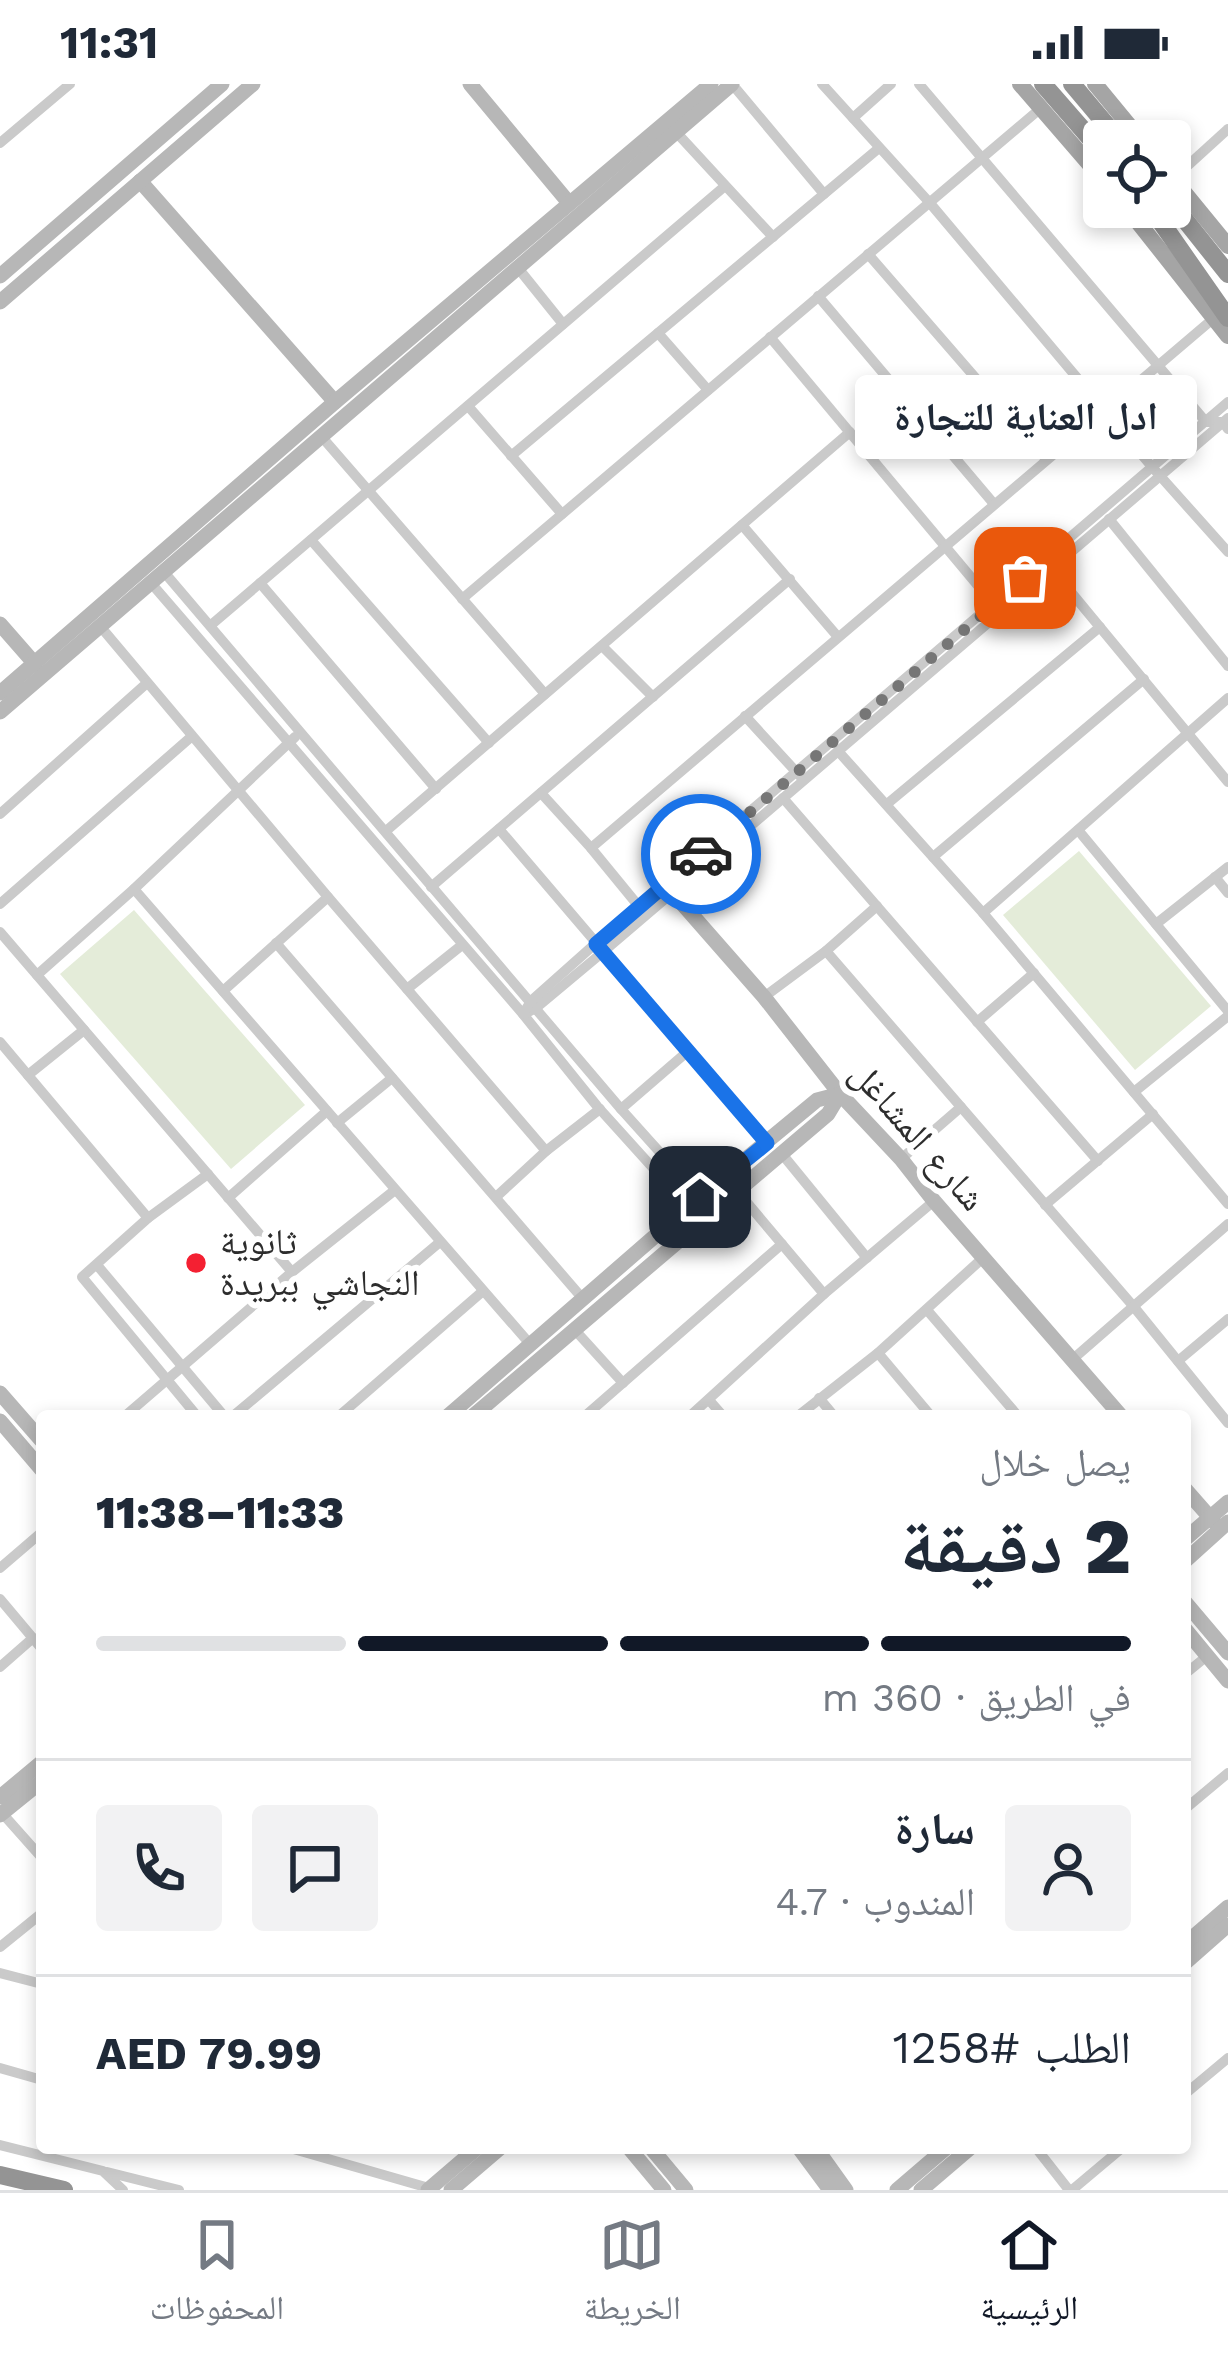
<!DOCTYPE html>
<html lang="ar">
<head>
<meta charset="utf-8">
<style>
	body { margin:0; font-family:"Work Sans","Noto Naskh Arabic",sans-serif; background:#f2f2f3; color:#1f2937; direction:rtl; height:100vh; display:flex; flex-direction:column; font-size:45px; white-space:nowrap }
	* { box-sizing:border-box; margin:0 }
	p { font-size:39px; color:#747a83 }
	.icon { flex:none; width:66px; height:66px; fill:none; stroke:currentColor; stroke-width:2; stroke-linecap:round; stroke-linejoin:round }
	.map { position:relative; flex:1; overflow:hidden; direction:ltr }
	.details { position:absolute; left:36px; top:1326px; width:1155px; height:744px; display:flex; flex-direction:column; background:#fff; border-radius:12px; box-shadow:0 6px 18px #0003; direction:rtl }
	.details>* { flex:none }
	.buttons { position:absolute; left:1083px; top:36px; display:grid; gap:24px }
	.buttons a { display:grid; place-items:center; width:108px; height:108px; border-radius:12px; background:#fff; box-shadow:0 6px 18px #0003; font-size:60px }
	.pin { position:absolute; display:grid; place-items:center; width:102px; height:102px; color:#fff; margin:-51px; border-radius:24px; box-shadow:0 6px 18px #0006 }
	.courier { position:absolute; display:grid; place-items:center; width:120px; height:120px; margin:-60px; border:9px solid #1a73e8; border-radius:50%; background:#fff; color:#222; box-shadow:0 3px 15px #0007 }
	.bubble { position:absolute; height:84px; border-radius:12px; background:#fff; box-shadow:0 6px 18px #0003; font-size:39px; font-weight:800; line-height:84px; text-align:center; direction:rtl }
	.headline em { font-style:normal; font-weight:800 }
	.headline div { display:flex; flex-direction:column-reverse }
	.headline { display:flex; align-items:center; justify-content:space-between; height:204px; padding:0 60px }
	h1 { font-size:78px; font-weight:800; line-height:90px }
	.bar { display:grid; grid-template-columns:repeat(4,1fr); gap:18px 12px; align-content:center; height:144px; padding:0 60px }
	.bar i { height:15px; border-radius:9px; background:#e0e1e3 }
	.bar .selected { background:#111827 }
	.bar p { grid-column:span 4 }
	.line { display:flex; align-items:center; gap:30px; padding:0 60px; border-top:3px solid #e0e1e3 }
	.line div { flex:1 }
	.round { display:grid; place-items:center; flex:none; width:126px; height:126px; border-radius:12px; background:#f2f2f3 }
	.status { display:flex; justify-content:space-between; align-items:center; height:84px; padding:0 60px; background:#fff; direction:ltr }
	.status svg { height:33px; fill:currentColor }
	.dock { display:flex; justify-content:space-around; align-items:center; height:168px; border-top:3px solid #e0e1e3; background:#fff; font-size:33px; color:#747a83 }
	.dock a { display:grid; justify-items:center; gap:6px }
	.dock .selected { color:#111827 }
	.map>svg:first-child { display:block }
</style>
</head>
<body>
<div class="status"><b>11:31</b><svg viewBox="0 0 49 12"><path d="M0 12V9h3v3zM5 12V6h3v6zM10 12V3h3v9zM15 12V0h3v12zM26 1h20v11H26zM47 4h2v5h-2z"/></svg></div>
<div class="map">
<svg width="1228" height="2106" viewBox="0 0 1228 2106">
	<rect width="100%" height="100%" fill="#fff"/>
	<g fill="#e4ecd9">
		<path d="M1079 767 1211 922 1135 986 1003 831Z"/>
		<path d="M134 826 305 1021 231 1085 60 890Z"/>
	</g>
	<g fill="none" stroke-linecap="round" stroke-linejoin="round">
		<g stroke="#cacaca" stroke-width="10">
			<path d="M732 0 824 110"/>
			<path d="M822 0 929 118 1153 384 1228 468"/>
			<path d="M919 0 1206 338H1223L1228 345"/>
			<path d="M853 34 891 0"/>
			<path d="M676 48 773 153"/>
			<path d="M0 59 70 0"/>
			<path d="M1173 95 1228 45"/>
			<path d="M868 170 1046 375"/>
			<path d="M518 184 563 240"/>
			<path d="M818 212 994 420"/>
			<path d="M658 249 708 306"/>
			<path d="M770 253 995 522"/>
			<path d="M468 322 562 430"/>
			<path d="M321 352 545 610"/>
			<path d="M511 372 879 64"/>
			<path d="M1109 435 1228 582"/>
			<path d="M742 441 838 553"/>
			<path d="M311 456 489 659"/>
			<path d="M1051 484 1228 698"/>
			<path d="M164 488 621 1025 700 1113 707 1134"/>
			<path d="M151 499 523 930 597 1022 690 1125 707 1134"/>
			<path d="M260 499 436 705"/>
			<path d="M462 515 1041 24"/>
			<path d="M211 541 725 102"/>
			<path d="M100 542 328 813 546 1067"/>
			<path d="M602 562 653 613"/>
			<path d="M745 632 800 692"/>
			<path d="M838 667 983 829 1228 1120"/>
			<path d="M541 709 591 764 641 825"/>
			<path d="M783 714 1098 1077"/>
			<path d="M887 720 1100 543"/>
			<path d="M0 730 147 599"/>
			<path d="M499 745 767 1059"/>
			<path d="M1078 746 1228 927"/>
			<path d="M386 747 850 348"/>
			<path d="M591 764 1214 234"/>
			<path d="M933 773 1144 595"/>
			<path d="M1215 793 1228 809"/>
			<path d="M431 803 790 495"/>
			<path d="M134 805 530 1260"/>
			<path d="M0 820 191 653"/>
			<path d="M983 829 1228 614"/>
			<path d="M1156 840 1228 783"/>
			<path d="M0 848 292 1188"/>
			<path d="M276 859 583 1215"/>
			<path d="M826 867 1134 1223 1228 1339"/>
			<path d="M37 891 134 805 295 653"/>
			<path d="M407 905 462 861"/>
			<path d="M223 907 328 813"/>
			<path d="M764 913 826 867 877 822"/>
			<path d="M526 929 536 924 603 868 1228 334"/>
			<path d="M523 930 531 917 595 860 1228 318"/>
			<path d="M977 938 1034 889"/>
			<path d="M0 958 148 1134"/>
			<path d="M28 991 84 946"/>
			<path d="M1134 1008 1228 932"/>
			<path d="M621 1025 687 968"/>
			<path d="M337 1039 392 994"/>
			<path d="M782 1070 867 1174"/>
			<path d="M901 1075 961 1023"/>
			<path d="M738 1108 824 1210"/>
			<path d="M496 1113 546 1067 600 1025"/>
			<path d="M228 1114 327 1027"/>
			<path d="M1045 1121 1153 1030"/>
			<path d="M97 1181 224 1332"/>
			<path d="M927 1226 1018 1332"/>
			<path d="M574 1245 623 1299"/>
			<path d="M878 1269 931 1332"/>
			<path d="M1073 1275 1228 1140"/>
			<path d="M1178 1277 1228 1235"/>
			<path d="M819 1314 834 1332"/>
			<path d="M709 1316 723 1332"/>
			<path d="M125 1332 292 1188 395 1106"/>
			<path d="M197 1332 82 1193 148 1134 208 1090"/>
			<path d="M233 1332 440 1158"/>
			<path d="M339 1332 483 1207"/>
			<path d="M585 1332 782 1160"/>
			<path d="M690 1332 824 1210 934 1117"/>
			<path d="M798 1332 878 1269 984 1173"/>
			<path d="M0 1484 42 1448"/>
			<path d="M0 1515 42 1565"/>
			<path d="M0 1583 33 1554"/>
			<path d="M1185 1590 1207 1572"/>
			<path d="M1185 1725 1228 1689"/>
			<path d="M2 1729 42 1774"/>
			<path d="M0 1863 42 1829"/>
			<path d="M0 1889 42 1900"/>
			<path d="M0 1984 42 1996"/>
			<path d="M1185 2010 1228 1974"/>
			<path d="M0 2061 103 2087 123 2106"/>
			<path d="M290 2064 429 2104"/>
			<path d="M1036 2064 1069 2106"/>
			<path d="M107 2088 179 2106"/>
			<path d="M1072 2106 1122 2064"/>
		</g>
		<g stroke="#b7b7b7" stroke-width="15">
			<path d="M470 0 569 119"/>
			<path d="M140 97 335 318"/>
			<path d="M0 192 222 0"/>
			<path d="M0 218 253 0"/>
			<path d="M0 540 35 580"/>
			<path d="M0 609 335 318 711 0"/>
			<path d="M0 628 732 0"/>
			<path d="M672 808 764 913 840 1010 901 1075 934 1117 1121 1332"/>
			<path d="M0 1309 42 1357"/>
			<path d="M448 1332 700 1113 817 1016 840 1010"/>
			<path d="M473 1332 828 1030 840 1010"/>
			<path d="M0 1337 42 1386"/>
			<path d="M1185 1405 1214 1438"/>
			<path d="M1185 1455 1228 1418"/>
			<path d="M1185 1477 1228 1438"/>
			<path d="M1185 1518 1228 1569"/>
			<path d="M1185 1545 1228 1597"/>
			<path d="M0 1713 42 1678"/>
			<path d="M0 1731 42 1697"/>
			<path d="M1185 1860 1228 1823"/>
			<path d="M1185 1879 1228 1841"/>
			<path d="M629 2064 664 2106"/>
			<path d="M651 2064 686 2106"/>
			<path d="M799 2064 830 2106"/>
			<path d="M816 2064 846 2106"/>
			<path d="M428 2106 477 2064"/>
			<path d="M451 2106 500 2064"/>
			<path d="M897 2106 946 2064"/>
			<path d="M921 2106 970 2064"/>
		</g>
		<g stroke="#a5a5a5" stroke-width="16">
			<path d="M1020 0 1104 97"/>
			<path d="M1095 0 1142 57"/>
			<path d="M1170 91 1228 162"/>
			<path d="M1126 123 1228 252"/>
		</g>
		<g stroke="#949494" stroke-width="18">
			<path d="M1043 0 1104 70"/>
			<path d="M1072 0 1120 57"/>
			<path d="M1170 117 1228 190"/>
			<path d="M1154 128 1228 234"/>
			<path d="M0 2091 64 2106"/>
		</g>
	</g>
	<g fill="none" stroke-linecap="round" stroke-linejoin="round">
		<path stroke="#767676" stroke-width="12" stroke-dasharray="0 21.6" d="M701 770 1025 494"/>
		<path stroke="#1a73e8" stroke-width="15" d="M700 1113 767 1059 596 860 701 770"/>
	</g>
	<circle fill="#f42032" stroke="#fff" stroke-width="4.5" cx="196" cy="1179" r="12"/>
	<g text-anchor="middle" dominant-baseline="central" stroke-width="12" stroke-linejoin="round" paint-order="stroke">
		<g font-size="36" fill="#2d2d2d" stroke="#fff">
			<text transform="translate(918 1052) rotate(49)">شارع المشاغل</text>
		</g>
		<g font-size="36" fill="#2d2d2d" stroke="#fff" text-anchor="start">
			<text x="220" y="1158">ثانوية<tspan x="220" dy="41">النجاشي ببريدة</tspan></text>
		</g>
	</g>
</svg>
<div class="buttons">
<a><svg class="icon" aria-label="locate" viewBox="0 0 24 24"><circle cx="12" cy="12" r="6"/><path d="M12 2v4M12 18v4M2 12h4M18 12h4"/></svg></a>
</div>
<div class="pin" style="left:1025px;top:494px;background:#ea580c"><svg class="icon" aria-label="bag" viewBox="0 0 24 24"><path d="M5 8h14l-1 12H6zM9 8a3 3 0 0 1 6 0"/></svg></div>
<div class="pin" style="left:700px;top:1113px;background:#1f2937"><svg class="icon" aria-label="home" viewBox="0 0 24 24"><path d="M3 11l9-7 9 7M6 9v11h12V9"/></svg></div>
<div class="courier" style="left:701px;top:770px"><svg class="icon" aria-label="car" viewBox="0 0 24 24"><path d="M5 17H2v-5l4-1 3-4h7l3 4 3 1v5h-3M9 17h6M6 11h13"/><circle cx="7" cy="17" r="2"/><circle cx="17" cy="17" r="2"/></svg></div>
<div class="bubble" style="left:855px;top:291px;width:342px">ادل العناية للتجارة</div>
<section class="details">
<div class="headline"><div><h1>2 دقيقة</h1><p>يصل خلال</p></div><em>11:33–11:38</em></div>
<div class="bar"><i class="selected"></i><i class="selected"></i><i class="selected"></i><i></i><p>في الطريق · 360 m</p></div>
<div class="line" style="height:216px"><a class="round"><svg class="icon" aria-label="person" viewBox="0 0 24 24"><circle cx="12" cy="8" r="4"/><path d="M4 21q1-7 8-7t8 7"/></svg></a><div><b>سارة</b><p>المندوب · 4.7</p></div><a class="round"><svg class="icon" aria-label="chat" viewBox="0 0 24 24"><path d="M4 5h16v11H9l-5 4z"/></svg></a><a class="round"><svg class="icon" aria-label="phone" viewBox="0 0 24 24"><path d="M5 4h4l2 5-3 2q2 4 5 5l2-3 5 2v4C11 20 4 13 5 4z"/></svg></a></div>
<div class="line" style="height:156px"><div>الطلب #1258</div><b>AED 79.99</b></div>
</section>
</div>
<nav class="dock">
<a class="selected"><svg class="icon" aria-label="home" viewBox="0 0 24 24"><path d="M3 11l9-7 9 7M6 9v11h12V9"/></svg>الرئيسية</a>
<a><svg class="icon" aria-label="map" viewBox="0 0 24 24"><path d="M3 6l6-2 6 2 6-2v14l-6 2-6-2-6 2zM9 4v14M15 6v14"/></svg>الخريطة</a>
<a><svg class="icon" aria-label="saved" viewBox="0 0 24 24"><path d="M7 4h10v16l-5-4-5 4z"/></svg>المحفوظات</a>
</nav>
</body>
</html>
